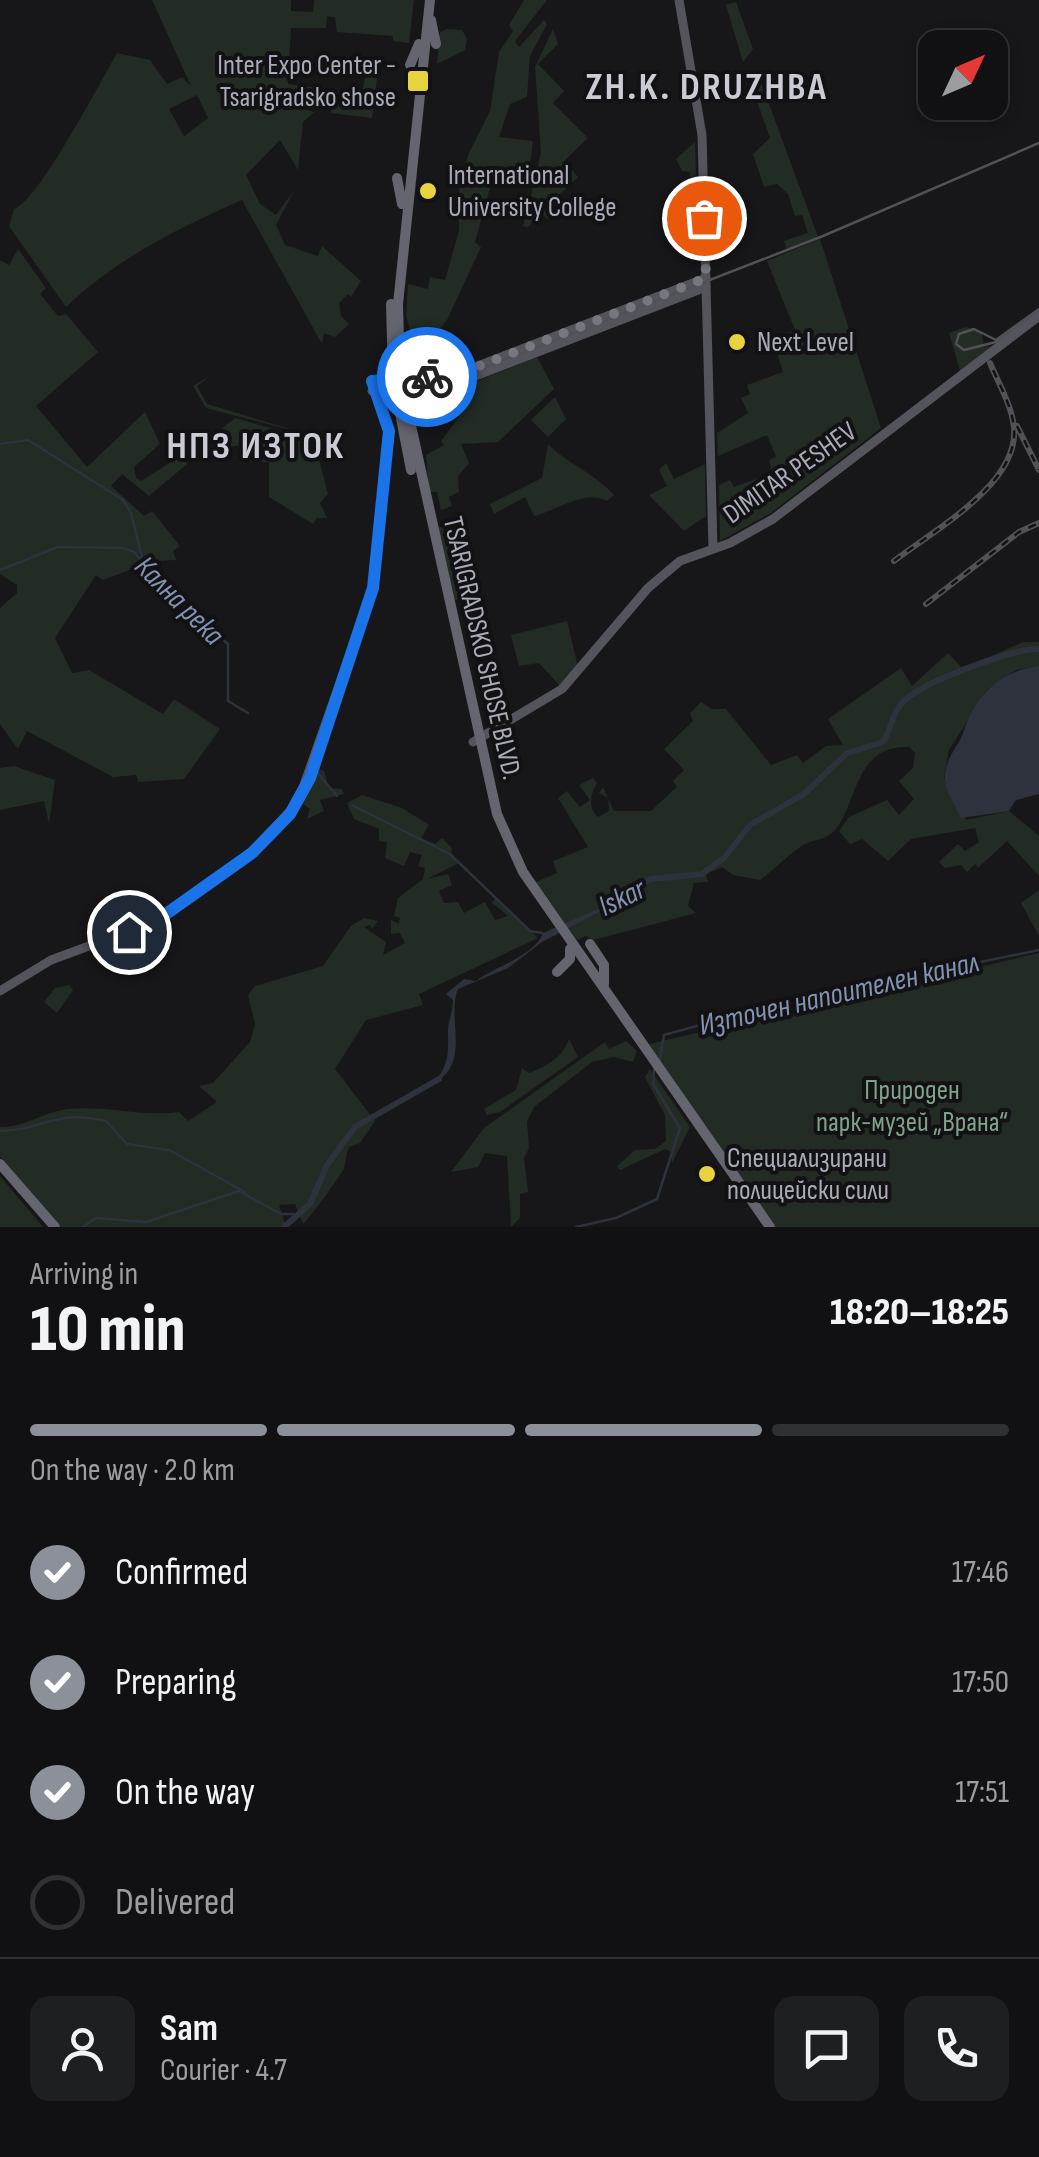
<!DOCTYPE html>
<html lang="en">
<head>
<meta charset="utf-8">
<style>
	body { margin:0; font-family:"Sofia Sans Condensed",sans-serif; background:#1e1f21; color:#f1f3f6; height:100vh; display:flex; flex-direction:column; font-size:38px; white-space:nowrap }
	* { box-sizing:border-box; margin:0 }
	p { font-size:32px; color:#9c9da0 }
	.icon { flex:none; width:55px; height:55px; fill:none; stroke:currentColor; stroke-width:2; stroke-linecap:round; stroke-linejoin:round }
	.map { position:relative; height:1227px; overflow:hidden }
	.sheet { display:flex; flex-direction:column; background:#111113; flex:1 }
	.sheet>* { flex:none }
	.needle { width:65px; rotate:46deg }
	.controls { position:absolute; left:918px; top:30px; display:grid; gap:20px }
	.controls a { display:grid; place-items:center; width:90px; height:90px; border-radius:20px; background:#111113; box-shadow:0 5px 15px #0003,0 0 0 2px #303133; font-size:50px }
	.pin { position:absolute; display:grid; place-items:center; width:85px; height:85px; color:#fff; margin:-42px; border:5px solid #fff; border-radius:50%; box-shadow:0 2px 10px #0007 }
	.courier { position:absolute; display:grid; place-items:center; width:100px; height:100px; margin:-50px; border:8px solid #1a73e8; border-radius:50%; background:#fff; color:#222; box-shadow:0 2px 12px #0007 }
	.headline em { font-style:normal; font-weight:800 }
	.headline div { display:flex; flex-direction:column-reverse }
	.headline { display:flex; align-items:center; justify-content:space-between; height:170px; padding:0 30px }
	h1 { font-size:65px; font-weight:800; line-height:75px }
	.bar { display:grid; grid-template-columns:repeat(4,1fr); gap:15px 10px; align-content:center; height:120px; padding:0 30px }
	.bar i { height:12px; border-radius:8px; background:#303133 }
	.bar .on { background:#8c9099 }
	.bar p { grid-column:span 4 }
	.line { display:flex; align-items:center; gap:25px; padding:0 30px; border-top:2px solid #303133 }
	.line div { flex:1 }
	.round { display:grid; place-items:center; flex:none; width:105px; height:105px; border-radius:20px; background:#1e1f21 }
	ol { padding:0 30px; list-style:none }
	li { display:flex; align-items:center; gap:30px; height:110px }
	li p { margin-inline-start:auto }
	li .icon { padding:10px; border-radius:50%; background:#8c9099; color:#fff; stroke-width:4 }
	li:last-child { color:#9c9da0 }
	li i { width:55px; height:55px; border:5px solid #303133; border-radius:50% }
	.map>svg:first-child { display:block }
</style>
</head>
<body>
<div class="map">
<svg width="1039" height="1227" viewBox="0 0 1039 1227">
	<rect width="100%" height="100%" fill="#171719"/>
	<g fill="#232b25" fill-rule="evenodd">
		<path d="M152 0H291V11L313 12 314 0H414L409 43 393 41V36L337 32 335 17 327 16 326 28H291L288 84 362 94 365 76 377 78 372 118 331 113 333 92 292 95 298 107 314 112 303 122 298 170 280 140 246 175 260 204 276 215 295 189 276 225 285 245 318 256 322 246 361 281 351 297 348 294 339 303 341 316 349 324 335 337 324 333 322 344 242 200C179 228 117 258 66 307L9 226 14 209C39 200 99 84 117 53L150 60 167 84 182 77 191 86ZM197 95 208 118 184 136 169 109Z"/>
		<path d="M524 0H547L515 41 519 47 544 20 547 24 530 56 527 97 510 104 499 137 533 141 529 173 493 177 475 242 481 247 447 320 417 357 406 315 408 284 428 289 430 277 445 280 459 231V192L468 155 490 111 499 52 513 31 509 25Z"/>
		<path d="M736 2 753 49 743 62 726 5Z"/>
		<path d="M447 29 462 30 467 39 465 50 437 64 440 32Z"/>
		<path d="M553 29 558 44 538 64 564 91 553 103 588 138 564 161 578 177 558 196 564 203 548 219 542 214 528 227 523 226 526 216 537 215 541 200 531 196 541 152 535 67Z"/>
		<path d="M761 82 818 237 787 249 784 241 808 233 802 215 795 216 788 194 777 184 764 187 753 154 770 138 751 84Z"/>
		<path d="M695 142 697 218 682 226 675 218 695 201 687 193 692 188 695 195V174L691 186 686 181 682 185V180L690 179V172L682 171 676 159Z"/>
		<path d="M820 239 881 428 771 513 720 541 719 485 730 480 734 487 772 473 769 460 776 457 767 435 718 456 717 433 748 413 741 398 750 394 747 385 783 372 773 340 795 330 767 261Z"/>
		<path d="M18 249 46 288 40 294 58 316 66 314 98 352 36 406 87 467 145 412 160 444 134 467 136 478 141 481 184 454 187 464 149 496 122 474 111 486 144 516 152 511 180 546 173 551 176 560 153 561 103 580 96 575 55 638 72 673 89 670 163 714 174 699 220 729 184 779 138 782 136 775 113 777 27 731 18 749 0 724V608L17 593V585L0 574V260L9 265Z"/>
		<path d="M966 327 982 333 984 347 995 345 960 371 949 333Z"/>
		<path d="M537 357 554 389 498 442 461 444 469 463 458 476 459 492 449 497 452 506 441 510 437 492H429L426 455 444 445 441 441 459 417 424 410 427 391 472 383Z"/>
		<path d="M210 376 197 386 207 404 306 434 206 408 193 386Z"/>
		<path d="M555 397 566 419 548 437 531 420Z"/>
		<path d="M235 418 314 441 328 494 320 503 327 518H317L313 524 269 497V462L245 461 244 445 224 447 214 435Z"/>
		<path d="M548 444C566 463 593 472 614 495L607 501C584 489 554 512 534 516L525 497 494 514 490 504 542 478Z"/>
		<path d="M666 463 674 479 705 464 706 516 684 531 649 495 667 486 659 470Z"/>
		<path d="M460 522 476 562 471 566 476 591 452 602 437 528Z"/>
		<path d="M567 621 578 667 560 686 539 663 519 666 511 635Z"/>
		<path d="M1023 642H1039V666L1016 670 987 690 949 750 944 777 966 820 1009 811 1039 836V876L1007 841 978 868 975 864 967 872 961 865 945 868 939 862 958 844 965 851 979 842 975 828 911 839 888 861 862 839 850 844 839 831 849 817 887 800 899 815 914 799 899 781 913 768 915 753 909 747C852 744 858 809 832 833 824 840 812 840 803 845 788 855 775 869 760 880L733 875 722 867 706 874 708 882 694 883 688 906 696 913 593 940 586 936 577 940 536 882 557 873 553 861 588 847 558 798 567 791 580 807 590 800 579 785 593 778 597 783C591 794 587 807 598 817L609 811 608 798 599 793 603 787 614 811H651L677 787 673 781 684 770 664 749 693 721 690 713 701 702 712 709H726L771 765 797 755 803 763 826 746 843 745 828 719 901 668 912 686 948 653 963 669Z"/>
		<path d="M14 766 55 780 49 824 44 801 0 810V768Z"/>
		<path d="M317 769 324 771 329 788 342 789 344 794 320 800 324 811 307 819 310 809 301 802Z"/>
		<path d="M362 795 402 808 429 825 421 838 435 844 442 838 452 848 451 854 459 863 427 879 448 874 452 885 439 891 444 903 458 902 464 913 485 902 495 920 508 916 492 903 496 898 538 938 419 994 423 1005 366 1020 335 1069 375 1121 360 1143 349 1147C345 1155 347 1163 343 1170 341 1175 307 1222 303 1224L295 1204 279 1205 286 1227H61L0 1157V1127C24 1128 45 1111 69 1109 107 1105 141 1117 179 1112L188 1121 217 1102 199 1086 213 1083 250 1042 255 1024 248 995 255 986 323 966 351 926 364 918 378 921 372 929 370 925 364 927 386 942 383 955 405 943 400 933 391 934V920L399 924 400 918 394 916 398 898 423 879 425 868 418 866 422 855 410 852 404 866 385 858 387 842 379 841V829L354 819 347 803Z"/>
		<path d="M1039 890V936L1021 903Z"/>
		<path d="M1039 953V1227H774L649 1044Z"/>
		<path d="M70 985 73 990 57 1013 44 1002 55 988Z"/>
		<path d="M569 1039 578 1057 500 1112 487 1115 484 1109 516 1090 522 1068 529 1073C547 1066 562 1058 569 1039Z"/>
		<path d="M626 1041 637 1051 633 1062 614 1057 592 1062 534 1107 527 1122 529 1148 524 1158 528 1192 520 1194V1218L511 1227 507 1156 485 1153 478 1167 451 1172 484 1128 605 1042 609 1049Z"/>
		<path d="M650 1069 690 1127 672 1163 671 1152 665 1149 620 1170 617 1166 635 1150 655 1149 666 1141 665 1115 645 1077Z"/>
		<path d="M0 1176 5 1182 43 1227H0Z"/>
	</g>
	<g fill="#2e323c">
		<path d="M1039 666V794L1016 800 1009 811 961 818C955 806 943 787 945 774 948 753 958 748 963 733 975 696 999 671 1039 666Z"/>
		<path d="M636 885 622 900 542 942 508 968 458 989C446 1017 472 1063 434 1083 450 1063 448 1053 448 1031 448 1021 453 1012 453 1000L446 994 464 979 476 981C494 966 534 957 543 933L607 905 623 889Z"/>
	</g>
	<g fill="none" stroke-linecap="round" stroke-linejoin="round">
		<g stroke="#2e323c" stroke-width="2.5">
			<path d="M0 444 28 440 123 500 131 513 143 561"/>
			<path d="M0 570 58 547 124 548 134 552 180 603 228 644V701L248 713"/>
			<path d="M316 771 337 796"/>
			<path d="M352 805 450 854 530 931 542 933"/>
			<path d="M659 1064 664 1035 784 1002 1039 950"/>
			<path d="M0 1131C46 1130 52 1109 106 1121L127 1144 169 1150 245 1192"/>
			<path d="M83 1227 96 1218 146 1222 239 1191 281 1214H293"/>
			<path d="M576 1227 616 1218 657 1199 680 1128 653 1084 654 1070"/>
		</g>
		<g stroke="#2e323c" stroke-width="6">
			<path d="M630 889 651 879 702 874 724 858 750 825 804 794 847 753 883 742C892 729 892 711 905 700 927 681 1010 649 1039 649"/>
			<path d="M284 1227 310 1204 327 1165 355 1127 439 1079"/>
		</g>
		<g stroke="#54545c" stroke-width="9">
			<path d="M679 0 702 135 713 548"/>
			<path d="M372 391 470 378 706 287"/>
			<path d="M473 742 562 689 648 588 680 561 730 543 773 519 1039 316"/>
			<path d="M0 991 51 960 154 922 252 853 298 802 373 589 389 431 372 381 465 371 706 278"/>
		</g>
		<g stroke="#64656e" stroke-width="10">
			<path d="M430 0 398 304 400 376 497 814 523 872 770 1227"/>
			<path d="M431 20 436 44"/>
			<path d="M410 65 419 44"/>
			<path d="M397 178 402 204"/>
			<path d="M391 304 393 377 411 470"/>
			<path d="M590 944 604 965V984"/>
			<path d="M557 972 570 959V949"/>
			<path d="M0 1164 55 1227"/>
		</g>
		<g stroke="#515158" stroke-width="2.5">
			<path d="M1039 309 996 340 974 329 959 334 956 344 964 350 996 342 1039 310"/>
			<path d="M481 369 823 236 1039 143"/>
		</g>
		<g stroke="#515158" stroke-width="6">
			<g id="rail">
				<path d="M1017 426 1039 470"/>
				<path d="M894 561C934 530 1019 484 1014 428 1012 406 999 384 990 363"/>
				<path d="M926 604 1019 532 1039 523"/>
			</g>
		</g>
		<use href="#rail" stroke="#121214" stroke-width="2.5" stroke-dasharray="8" stroke-linecap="butt"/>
	</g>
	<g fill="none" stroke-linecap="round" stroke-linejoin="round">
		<path stroke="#777780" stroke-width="10" stroke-dasharray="0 18" d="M427 377 474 368 706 278 704 218"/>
		<path stroke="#1a73e8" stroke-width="12" d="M129 932 166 914 252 853 290 814 310 778 373 588 389 431 372 381 427 377"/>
	</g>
	<g fill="#e7d240" stroke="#121214" stroke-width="4">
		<rect x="406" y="69" width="24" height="24" rx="5"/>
		<circle cx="428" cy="191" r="10"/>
		<circle cx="737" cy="342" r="10"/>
		<circle cx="707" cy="1174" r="10"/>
	</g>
	<g text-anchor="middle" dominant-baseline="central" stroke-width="8" stroke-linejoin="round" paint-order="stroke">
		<g font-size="28" fill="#aaabb8" stroke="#121214" text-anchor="start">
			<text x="396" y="65" text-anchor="end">Inter Expo Center -<tspan x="396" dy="32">Tsarigradsko shose</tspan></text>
			<text x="448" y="175">International<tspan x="448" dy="32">University College</tspan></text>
			<text x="757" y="342">Next Level</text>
			<text x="727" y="1158">Специализирани<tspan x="727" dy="32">полицейски сили</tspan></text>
		</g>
		<g font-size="28" fill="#aaabb8" stroke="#121214">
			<text transform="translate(790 473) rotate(-35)">DIMITAR PESHEV</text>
			<text transform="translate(482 648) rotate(77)">TSARIGRADSKO SHOSE BLVD.</text>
		</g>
		<g font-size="28" fill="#82a18a" stroke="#121214">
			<text x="912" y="1090">Природен<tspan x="912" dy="32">парк-музей „Врана“</tspan></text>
		</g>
		<g font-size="30" font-style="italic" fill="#8392b0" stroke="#121214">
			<text transform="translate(179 601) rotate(45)">Кална река</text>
			<text transform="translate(622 898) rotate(-26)">Iskar</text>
			<text transform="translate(839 994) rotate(-13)">Източен напоителен канал</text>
		</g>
		<g font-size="38" font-weight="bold" letter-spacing="2.5" fill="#cacbd4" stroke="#121214">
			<text x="707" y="87">ZH.K. DRUZHBA</text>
			<text x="256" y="446">НПЗ ИЗТОК</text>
		</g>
	</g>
</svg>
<div class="controls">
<a><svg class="needle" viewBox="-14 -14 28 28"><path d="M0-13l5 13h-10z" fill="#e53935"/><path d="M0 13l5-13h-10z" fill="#9c9da0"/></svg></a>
</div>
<div class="pin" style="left:704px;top:218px;background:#ea580c"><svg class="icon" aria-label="bag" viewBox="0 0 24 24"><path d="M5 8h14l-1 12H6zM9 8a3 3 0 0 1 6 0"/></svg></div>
<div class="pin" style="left:129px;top:932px;background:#1f2937"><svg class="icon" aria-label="home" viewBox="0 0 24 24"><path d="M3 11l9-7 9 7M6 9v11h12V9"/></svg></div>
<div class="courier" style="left:427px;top:377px"><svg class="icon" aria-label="bike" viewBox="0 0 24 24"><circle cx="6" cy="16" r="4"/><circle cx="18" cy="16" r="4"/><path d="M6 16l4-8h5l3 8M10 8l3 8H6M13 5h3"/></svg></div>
</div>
<section class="sheet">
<div class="headline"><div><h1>10 min</h1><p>Arriving in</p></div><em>18:20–18:25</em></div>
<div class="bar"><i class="on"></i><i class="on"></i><i class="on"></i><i></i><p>On the way · 2.0 km</p></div>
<ol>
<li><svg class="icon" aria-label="check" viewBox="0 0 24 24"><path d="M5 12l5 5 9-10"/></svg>Confirmed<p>17:46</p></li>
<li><svg class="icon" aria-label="check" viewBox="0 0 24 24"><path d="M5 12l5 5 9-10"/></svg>Preparing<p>17:50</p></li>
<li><svg class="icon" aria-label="check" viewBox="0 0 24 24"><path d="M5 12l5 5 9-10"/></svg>On the way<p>17:51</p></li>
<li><i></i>Delivered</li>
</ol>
<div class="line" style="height:180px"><a class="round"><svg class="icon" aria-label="person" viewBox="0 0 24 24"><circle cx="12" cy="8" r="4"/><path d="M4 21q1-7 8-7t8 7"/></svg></a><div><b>Sam</b><p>Courier · 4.7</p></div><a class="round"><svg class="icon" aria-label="chat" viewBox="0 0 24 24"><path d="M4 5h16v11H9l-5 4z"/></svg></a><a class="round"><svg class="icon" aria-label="phone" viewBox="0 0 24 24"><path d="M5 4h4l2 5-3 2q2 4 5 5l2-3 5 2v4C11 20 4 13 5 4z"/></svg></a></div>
</section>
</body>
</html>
